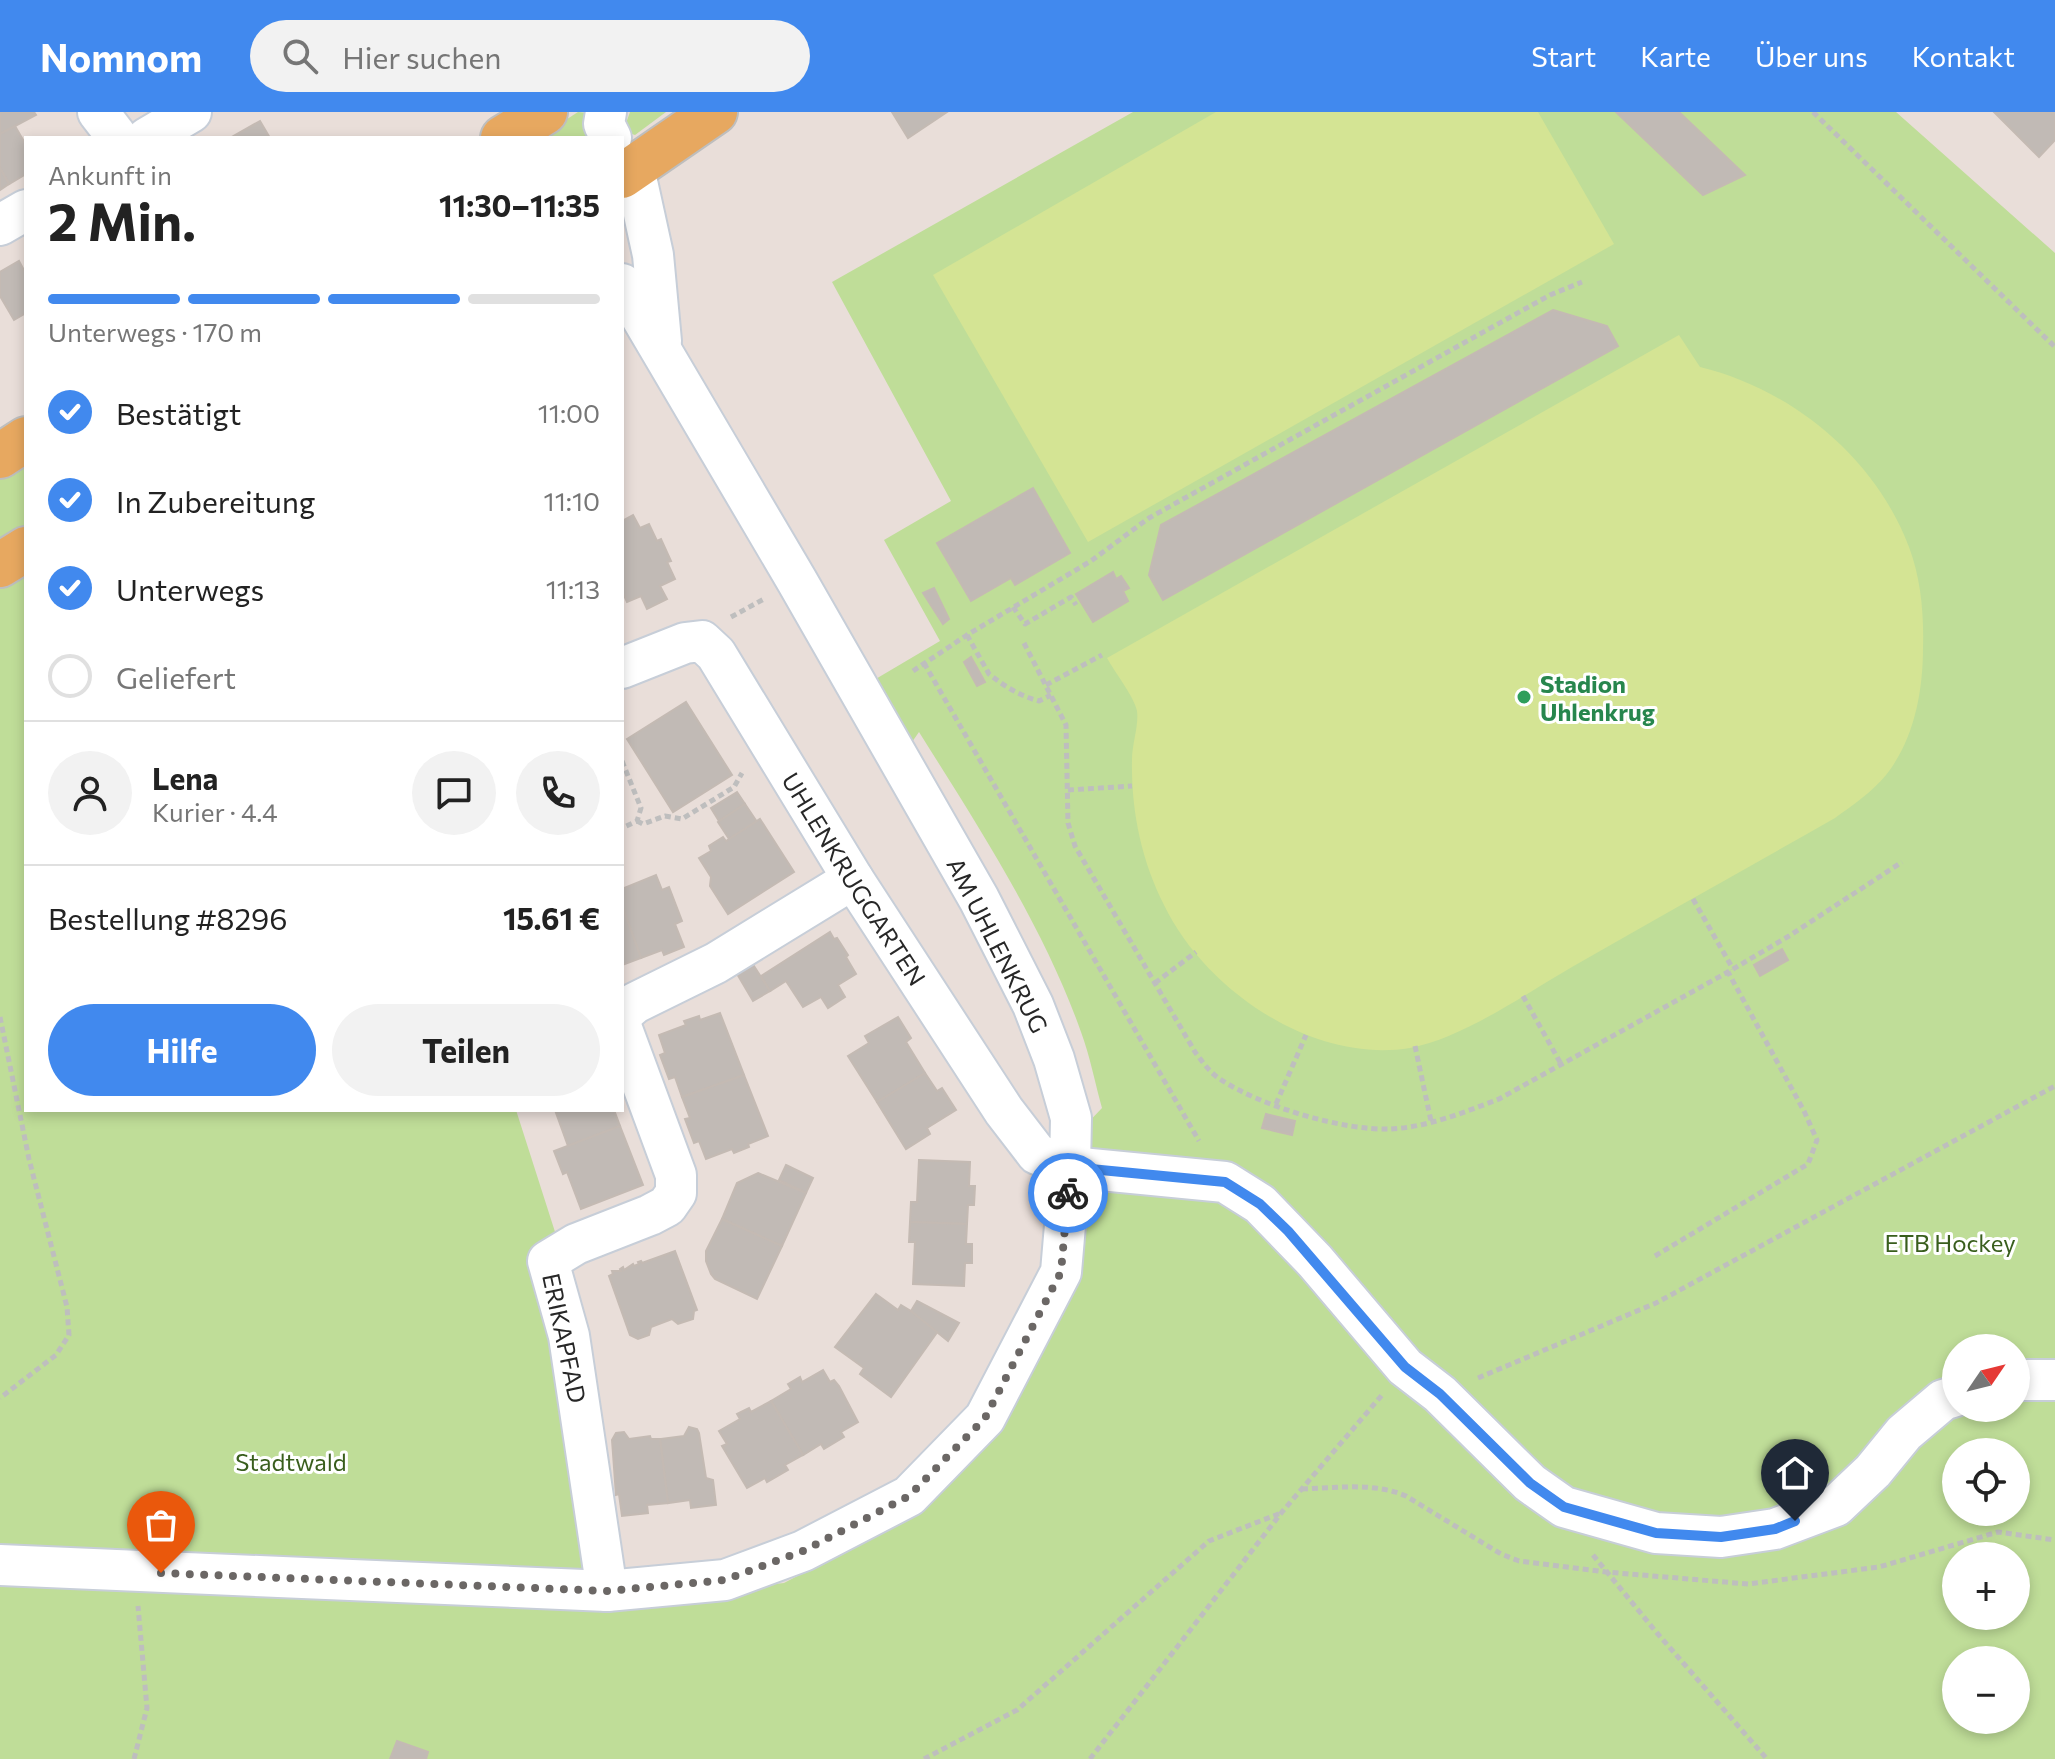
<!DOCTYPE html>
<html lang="de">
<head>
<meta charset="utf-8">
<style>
	body { margin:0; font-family:Commissioner,sans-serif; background:#f2f2f2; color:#222; height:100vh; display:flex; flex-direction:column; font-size:30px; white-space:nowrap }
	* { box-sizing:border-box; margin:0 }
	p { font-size:26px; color:#767676 }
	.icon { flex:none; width:44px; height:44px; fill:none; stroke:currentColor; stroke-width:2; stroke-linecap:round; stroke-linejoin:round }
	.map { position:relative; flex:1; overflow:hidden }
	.panel { position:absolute; left:24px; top:24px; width:600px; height:976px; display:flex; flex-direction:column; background:#fff; border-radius:0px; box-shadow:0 4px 12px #0003 }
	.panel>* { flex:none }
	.needle { width:52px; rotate:55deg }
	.fabs { position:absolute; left:1942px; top:1222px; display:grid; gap:16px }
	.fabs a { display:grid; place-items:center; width:88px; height:88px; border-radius:50%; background:#fff; box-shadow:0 4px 12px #0003; font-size:40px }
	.pin { position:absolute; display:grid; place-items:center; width:68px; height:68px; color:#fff; margin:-82px -34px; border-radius:50% 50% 50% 0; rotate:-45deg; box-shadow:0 0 8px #0007 }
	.pin .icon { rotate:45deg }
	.courier { position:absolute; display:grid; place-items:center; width:80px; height:80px; margin:-40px; border:6px solid #4189ee; border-radius:50%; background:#fff; color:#222; box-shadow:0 2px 10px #0007 }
	.head em { font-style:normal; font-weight:700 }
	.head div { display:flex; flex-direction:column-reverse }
	.head { display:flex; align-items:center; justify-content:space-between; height:136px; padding:0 24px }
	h1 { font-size:52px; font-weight:700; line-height:60px }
	.bar { display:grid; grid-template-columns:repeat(4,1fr); gap:12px 8px; align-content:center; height:96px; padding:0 24px }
	.bar i { height:10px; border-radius:6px; background:#e0e0e0 }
	.bar .current { background:#4189ee }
	.bar p { grid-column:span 4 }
	.line { display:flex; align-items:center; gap:20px; padding:0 24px; border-top:2px solid #e0e0e0 }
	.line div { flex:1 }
	.round { display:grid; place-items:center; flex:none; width:84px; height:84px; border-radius:42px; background:#f2f2f2 }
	ol { padding:0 24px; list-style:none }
	li { display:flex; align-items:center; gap:24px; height:88px }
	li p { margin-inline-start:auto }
	li .icon { padding:8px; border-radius:50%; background:#4189ee; color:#fff; stroke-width:4 }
	li:last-child { color:#767676 }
	li i { width:44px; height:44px; border:4px solid #e0e0e0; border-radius:50% }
	.primary-button { display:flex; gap:16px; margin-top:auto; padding:16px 24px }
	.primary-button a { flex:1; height:92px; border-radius:48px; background:#4189ee; color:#fff; font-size:32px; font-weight:700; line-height:92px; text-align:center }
	.primary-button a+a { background:#f2f2f2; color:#222 }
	header { display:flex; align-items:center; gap:48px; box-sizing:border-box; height:112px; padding:0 40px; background:#4189ee; color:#fff }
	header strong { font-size:38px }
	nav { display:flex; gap:44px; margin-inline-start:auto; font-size:28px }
	.search { width:560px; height:72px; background:#f2f2f2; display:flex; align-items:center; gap:20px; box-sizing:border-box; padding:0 28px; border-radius:44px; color:#767676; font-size:30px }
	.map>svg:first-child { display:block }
</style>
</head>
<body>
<header>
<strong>Nomnom</strong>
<div class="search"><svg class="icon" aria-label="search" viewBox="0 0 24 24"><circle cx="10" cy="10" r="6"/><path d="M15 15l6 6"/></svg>Hier suchen</div>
<nav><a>Start</a><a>Karte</a><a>Über uns</a><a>Kontakt</a></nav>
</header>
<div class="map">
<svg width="2055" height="1647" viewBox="0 0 2055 1647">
	<rect width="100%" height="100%" fill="#e9ded9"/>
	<g fill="#bfdd98" fill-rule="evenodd">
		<path d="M578 0 589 1 588 26H538Z"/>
		<path d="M630 0H666L635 23 629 21 625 14Z"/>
		<path d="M1133 0H1896L2055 141V1647H0V467L26 453V998H516L556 1123 603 1492 784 1471 927 1396 1000 1320 1077 1173 1081 1018 1102 996C1095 971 1090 944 1081 920 1044 815 978 714 919 620L905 640 874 568 940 529 884 428 951 389 832 170ZM1956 1236H2016V1296H1956ZM1956 1340H2016V1400H1956ZM1956 1444H2016V1504H1956ZM1956 1548H2016V1608H1956Z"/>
		<path d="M26 350V416L0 432V367Z"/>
	</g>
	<g fill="#d4e494">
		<path d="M1216 0H1538L1614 132 1088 430 933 163Z"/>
		<path d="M1679 223 1700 255C1791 277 1875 345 1909 435 1921 467 1924 502 1923 536 1923 580 1914 628 1886 663 1872 680 1853 693 1835 706 1747 756 1659 805 1572 855 1525 882 1463 926 1410 936 1313 952 1205 878 1164 793 1141 747 1131 698 1132 647 1132 632 1139 613 1137 599 1135 586 1114 559 1107 546Z"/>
	</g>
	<g fill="#c1bab5" stroke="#c4bab3" stroke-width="2">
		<path d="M0 0H34L36 3 0 22Z"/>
		<path d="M892 0H947L908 26Z"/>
		<path d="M1616 0H1679L1745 63 1703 83Z"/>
		<path d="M1994 0H2055V28L2039 45Z"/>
		<path d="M260 9 270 26H230Z"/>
		<path d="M15 14 26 33V62L9 72 0 56V22Z"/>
		<path d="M0 56 9 72 0 78Z"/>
		<path d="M19 149 26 162V201L14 208 0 184V160Z"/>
		<path d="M1553 198 1607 214 1618 234 1163 488 1149 463 1161 413Z"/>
		<path d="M1033 376 1070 441 1015 473 1011 466 971 489 937 431Z"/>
		<path d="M633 403 640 416 649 412 657 429 661 427 671 449 667 450 675 467 660 474 667 487 647 497 641 484 627 490 622 479V409Z"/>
		<path d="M1113 460 1116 467 1121 464 1129 476 1123 479 1128 489 1093 510 1076 482Z"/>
		<path d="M934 476 949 507 943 512 923 481Z"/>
		<path d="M971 545 985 570 977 574 964 550Z"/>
		<path d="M686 590 732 663 673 700 627 627Z"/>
		<path d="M737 680 745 692 719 709 711 696Z"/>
		<path d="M745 692 757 710 729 727 718 710Z"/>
		<path d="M760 707 794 760 728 802 710 774 711 765 699 746 711 739 709 734 723 725 726 729Z"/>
		<path d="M656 763 662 778 669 775 682 809 675 812 684 835 664 843 662 838 641 846 622 794V777Z"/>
		<path d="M622 794 641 846 622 853Z"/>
		<path d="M830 820 834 827 837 826 848 843 846 845 856 862 838 873 845 885 828 896 821 885 803 895 786 869 770 879 761 864Z"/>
		<path d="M1782 837 1788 848 1760 864 1754 853Z"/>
		<path d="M752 851 770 879 753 889 736 860Z"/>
		<path d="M720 901 744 963 682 985 675 965 669 967 660 943 665 941 659 923 686 913 684 909 699 904 700 908Z"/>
		<path d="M898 905 911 926 906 930 925 961 877 990 848 944 869 931 865 924Z"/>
		<path d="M925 961 937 979 942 976 956 998 927 1016 930 1022 906 1037 877 990Z"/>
		<path d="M744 963 768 1024 748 1032 749 1035 734 1041 732 1037 706 1047 699 1029 694 1031 685 1007 690 1006 682 985Z"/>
		<path d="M555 998H614L620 1014 568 1034Z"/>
		<path d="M1266 1002 1295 1009 1292 1023 1262 1016Z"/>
		<path d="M620 1014 643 1073 581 1097 567 1060 563 1062 554 1039Z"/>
		<path d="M919 1048 970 1050 969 1074H975L974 1093H968L967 1112 910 1110 911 1090H917Z"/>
		<path d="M786 1053 813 1066 806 1081 779 1068Z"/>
		<path d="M758 1061 806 1081 782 1134 722 1107 737 1071Z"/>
		<path d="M722 1107 782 1134 757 1187 715 1167 711 1162 706 1149V1139Z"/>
		<path d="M910 1110 967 1112 966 1132H972V1151H965L964 1174 913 1172 915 1130H909Z"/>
		<path d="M675 1139 697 1198 694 1199 693 1207 678 1212 672 1207 651 1215 649 1223 638 1227 630 1223 609 1164 613 1162 612 1159H621L620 1157 623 1155 624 1158 633 1152 634 1154 639 1152 638 1150 641 1149 642 1151Z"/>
		<path d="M876 1182 898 1198 901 1193 911 1199 938 1219 891 1285 860 1262 864 1256 835 1235Z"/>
		<path d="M917 1189 959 1211 948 1229 911 1199Z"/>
		<path d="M823 1258 830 1270 834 1268 839 1274 858 1310 841 1320 844 1325 824 1337 821 1332 803 1343 771 1289 791 1277 788 1272 800 1265 802 1270Z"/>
		<path d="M771 1289 803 1343 785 1353 788 1358 767 1370 765 1366 747 1376 722 1334 727 1332 719 1319 740 1307 737 1302 749 1296 751 1300Z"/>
		<path d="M689 1315 697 1317 699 1321 706 1366 713 1368 716 1393 691 1396 690 1388 668 1391 660 1327 684 1324Z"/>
		<path d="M624 1320 629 1327 650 1324 651 1327H660L668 1391 647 1393 648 1401 622 1404 619 1382 616 1383 612 1328 616 1321Z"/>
		<path d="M397 1629 428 1640 426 1647H390Z"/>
	</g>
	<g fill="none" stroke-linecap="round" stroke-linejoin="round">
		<g stroke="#c7ced8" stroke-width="44">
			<g id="minor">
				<path d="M98 0 118 26"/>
				<path d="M606 0 604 12 611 26"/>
				<path d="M147 26 191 0"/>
				<path d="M634 56 653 143 661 229"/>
				<path d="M0 113 26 98"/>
				<path id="s1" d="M622 556 685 531 702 529 716 542 853 767 1004 999 1037 1042 1070 1055 1225 1070 1260 1092 1315 1149 1405 1255 1440 1282 1530 1371 1564 1395 1656 1421 1721 1425 1775 1417 1836 1394 1873 1359 1904 1321 1943 1288 1956 1284"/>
				<path d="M622 902 635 891 716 851 853 767"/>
				<path d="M2016 1268H2055"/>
				<path d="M0 1453 607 1479 725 1468 803 1439 909 1384 985 1306 1061 1160 1070 1055 1071 1006 1054 947 1033 893 979 787 797 469 622 172"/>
				<path d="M607 1479 569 1224 548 1149 576 1132 650 1103 667 1094 676 1081V1063L622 917"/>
			</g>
		</g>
		<g stroke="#bebebe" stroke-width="48">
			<g id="major">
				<path d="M503 26 545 0"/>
				<path d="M622 64 715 0"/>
				<path d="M0 344 26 327"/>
				<path d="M0 453 26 437"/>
			</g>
		</g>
		<g stroke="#bebebe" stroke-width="5" stroke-dasharray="6 4" stroke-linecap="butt">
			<path d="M1813 0 2055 235"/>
			<path d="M1013 495 1025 512 1071 485 1076 493"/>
			<path d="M731 505 764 487"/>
			<path d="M967 523 989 562C1004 574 1020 584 1039 589L1051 583"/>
			<path d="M1024 531 1066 613 1068 711 1075 734 1195 940C1202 949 1210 961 1220 967 1260 994 1343 1019 1391 1017 1428 1015 1465 1000 1499 987L1728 860"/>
			<path d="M924 551 1199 1029"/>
			<path d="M913 559 967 523 1091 449 1149 406 1550 183 1582 170"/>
			<path d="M1046 573 1102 543"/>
			<path d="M622 649 641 696 637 709 622 716"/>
			<path d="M1068 678 1132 674"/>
			<path d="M637 709 643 712 665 704 682 707 734 675 742 661"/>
			<path d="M1693 787 1733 857"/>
			<path d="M1155 871 1196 840"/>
			<path d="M1523 884 1561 952"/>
			<path d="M0 905 29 1047 67 1195 69 1223 56 1243 0 1286"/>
			<path d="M1415 934 1431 1009"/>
			<path d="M1276 992 1306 923"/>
			<path d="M1655 1144 1808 1052 1817 1028 1804 999 1728 860 1789 824 1902 750"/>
			<path d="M1478 1266 1656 1191 2055 974"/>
			<path d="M1302 1377C1337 1376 1374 1370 1406 1384L1501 1442 1519 1449 1606 1460 1748 1472 1879 1455 1998 1420 2055 1428"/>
			<path d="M1593 1443 1657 1521 1767 1647"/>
			<path d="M134 1647 147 1596 138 1494"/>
			<path d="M924 1647 1017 1598 1209 1429 1281 1401"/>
			<path d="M1090 1647 1282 1400 1382 1283"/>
		</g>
		<use href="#minor" stroke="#fff" stroke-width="40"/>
		<use href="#major" stroke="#e7a860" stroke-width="44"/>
	</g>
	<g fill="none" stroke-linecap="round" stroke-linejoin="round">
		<path stroke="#6b6765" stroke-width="8" stroke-dasharray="0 14.4" d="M161 1461 607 1479 725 1468 803 1439 909 1384 985 1306 1061 1160 1068 1081"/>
		<path stroke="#4189ee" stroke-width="10" d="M1068 1081 1070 1055 1225 1070 1260 1092 1288 1119 1405 1255 1440 1282 1530 1371 1564 1395 1656 1421 1721 1425 1775 1417 1795 1409"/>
	</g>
	<circle fill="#2e9e5b" stroke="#fff" stroke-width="3" cx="1524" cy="585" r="8"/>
	<g text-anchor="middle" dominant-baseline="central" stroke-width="6" stroke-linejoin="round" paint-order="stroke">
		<g font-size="24" font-weight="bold" fill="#27864d" stroke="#fff" text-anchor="start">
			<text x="1540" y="571">Stadion<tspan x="1540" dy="28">Uhlenkrug</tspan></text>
		</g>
		<g font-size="24" fill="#272727" stroke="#fff">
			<text stroke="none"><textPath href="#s1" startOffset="368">UHLENKRUGGARTEN</textPath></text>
			<text transform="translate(998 833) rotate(63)">AM UHLENKRUG</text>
			<text transform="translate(565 1226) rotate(78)">ERIKAPFAD</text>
		</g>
		<g font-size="24" fill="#395e1d" stroke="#fff">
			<text x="1950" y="1130">ETB Hockey</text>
			<text x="291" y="1349">Stadtwald</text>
		</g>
	</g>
</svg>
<div class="fabs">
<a><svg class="needle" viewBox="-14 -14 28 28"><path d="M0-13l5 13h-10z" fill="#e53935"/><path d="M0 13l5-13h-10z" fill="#767676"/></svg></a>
<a><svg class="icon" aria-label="locate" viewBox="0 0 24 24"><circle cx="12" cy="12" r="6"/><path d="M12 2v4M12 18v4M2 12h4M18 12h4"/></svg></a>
<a>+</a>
<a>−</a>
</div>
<div class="pin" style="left:161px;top:1461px;background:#ea580c"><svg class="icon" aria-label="bag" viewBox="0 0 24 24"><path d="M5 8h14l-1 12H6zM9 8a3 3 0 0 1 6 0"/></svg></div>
<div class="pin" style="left:1795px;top:1409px;background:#1f2937"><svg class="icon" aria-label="home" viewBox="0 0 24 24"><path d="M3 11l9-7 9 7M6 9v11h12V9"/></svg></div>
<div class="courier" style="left:1068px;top:1081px"><svg class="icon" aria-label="bike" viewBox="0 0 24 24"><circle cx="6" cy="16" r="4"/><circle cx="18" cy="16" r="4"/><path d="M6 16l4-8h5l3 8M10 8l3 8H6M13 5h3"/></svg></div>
<section class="panel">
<div class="head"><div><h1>2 Min.</h1><p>Ankunft in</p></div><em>11:30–11:35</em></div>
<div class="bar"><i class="current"></i><i class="current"></i><i class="current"></i><i></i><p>Unterwegs · 170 m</p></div>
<ol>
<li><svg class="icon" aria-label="check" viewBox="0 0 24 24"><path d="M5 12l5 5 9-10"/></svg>Bestätigt<p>11:00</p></li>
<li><svg class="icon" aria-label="check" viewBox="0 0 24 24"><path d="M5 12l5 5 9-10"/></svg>In Zubereitung<p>11:10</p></li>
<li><svg class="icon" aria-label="check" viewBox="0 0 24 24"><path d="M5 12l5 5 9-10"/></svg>Unterwegs<p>11:13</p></li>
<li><i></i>Geliefert</li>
</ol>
<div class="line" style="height:144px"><a class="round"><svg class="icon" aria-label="person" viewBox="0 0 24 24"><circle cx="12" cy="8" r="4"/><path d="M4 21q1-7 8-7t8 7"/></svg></a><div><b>Lena</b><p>Kurier · 4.4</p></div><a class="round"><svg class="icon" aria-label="chat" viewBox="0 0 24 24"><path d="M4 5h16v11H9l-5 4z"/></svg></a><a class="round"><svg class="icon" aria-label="phone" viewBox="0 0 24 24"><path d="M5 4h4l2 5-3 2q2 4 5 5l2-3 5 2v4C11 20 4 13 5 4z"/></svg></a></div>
<div class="line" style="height:104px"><div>Bestellung #8296</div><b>15.61 €</b></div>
<div class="primary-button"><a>Hilfe</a><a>Teilen</a></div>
</section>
</div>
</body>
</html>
